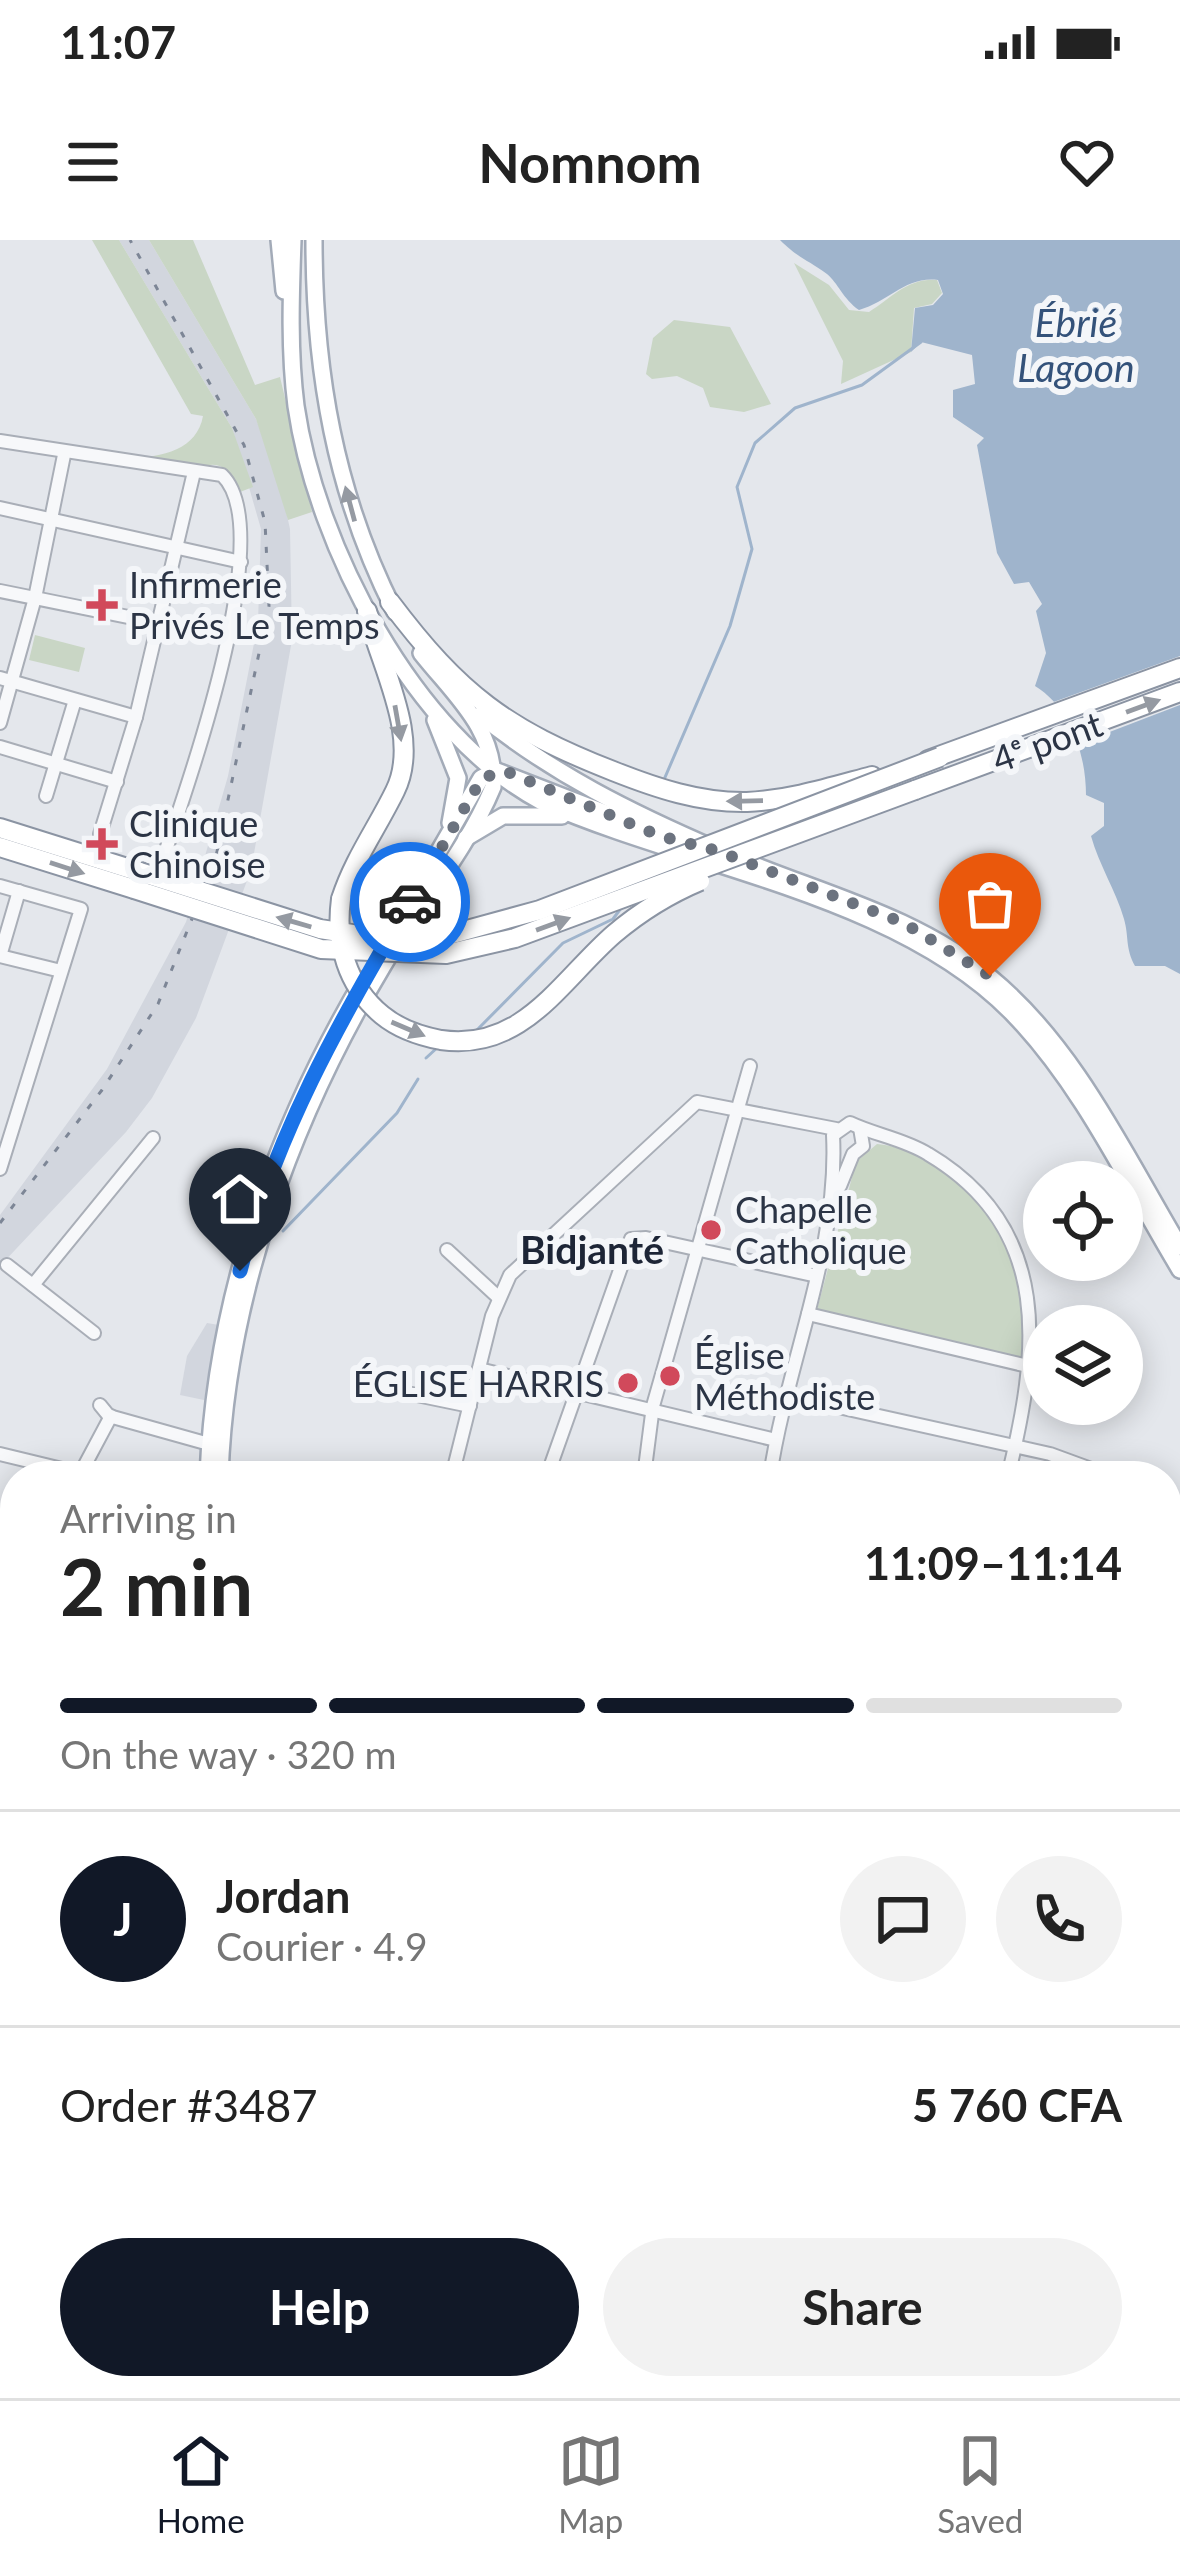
<!DOCTYPE html>
<html lang="en">
<head>
<meta charset="utf-8">
<style>
	body { margin:0; font-family:Lato,sans-serif; background:#f2f2f2; color:#222; height:100vh; display:flex; flex-direction:column; font-size:45px; white-space:nowrap }
	* { box-sizing:border-box; margin:0 }
	p { font-size:39px; color:#767676 }
	.icon { flex:none; width:66px; height:66px; fill:none; stroke:currentColor; stroke-width:2; stroke-linecap:round; stroke-linejoin:round }
	.map { position:relative; flex:1; overflow:hidden }
	.sheet { position:absolute; left:0px; top:1221px; width:1182px; height:939px; display:flex; flex-direction:column; background:#fff; border-radius:48px 48px 0 0; box-shadow:0 6px 30px #0003 }
	.sheet>* { flex:none }
	.buttons { position:absolute; left:1023px; top:921px; display:grid; gap:24px }
	.buttons a { display:grid; place-items:center; width:120px; height:120px; border-radius:50%; background:#fff; box-shadow:0 6px 30px #0003; font-size:60px }
	.pin { position:absolute; display:grid; place-items:center; width:102px; height:102px; color:#fff; margin:-123px -51px; border-radius:50% 50% 50% 0; rotate:-45deg; box-shadow:0 0 12px #0007 }
	.pin .icon { rotate:45deg }
	.courier { position:absolute; display:grid; place-items:center; width:120px; height:120px; margin:-60px; border:9px solid #1a73e8; border-radius:50%; background:#fff; color:#222; box-shadow:0 3px 15px #0007 }
	.head em { font-style:normal; font-weight:700 }
	.head div { display:flex; flex-direction:column-reverse }
	.head { display:flex; align-items:center; justify-content:space-between; height:204px; padding:0 60px }
	h1 { font-size:78px; font-weight:700; line-height:90px }
	.bar { display:grid; grid-template-columns:repeat(4,1fr); gap:18px 12px; align-content:center; height:144px; padding:0 60px }
	.bar i { height:15px; border-radius:9px; background:#e0e0e0 }
	.bar .current { background:#111827 }
	.bar p { grid-column:span 4 }
	.line { display:flex; align-items:center; gap:30px; padding:0 60px; border-top:3px solid #e0e0e0 }
	.line div { flex:1 }
	.round { display:grid; place-items:center; flex:none; width:126px; height:126px; border-radius:63px; background:#f2f2f2 }
	.cta { display:flex; gap:24px; margin-top:auto; padding:24px 60px }
	.cta a { flex:1; height:138px; border-radius:72px; background:#111827; color:#fff; font-size:48px; font-weight:700; line-height:138px; text-align:center }
	.cta a+a { background:#f2f2f2; color:#222 }
	.status { display:flex; justify-content:space-between; align-items:center; height:84px; padding:0 60px; background:#fff; direction:ltr }
	.status svg { height:33px; fill:currentColor }
	header { display:flex; justify-content:space-between; align-items:center; height:156px; padding:0 60px; background:#fff; font-size:54px; font-weight:700 }
	.tab-bar { display:flex; justify-content:space-around; align-items:center; height:168px; border-top:3px solid #e0e0e0; background:#fff; font-size:33px; color:#767676 }
	.tab-bar a { display:grid; justify-items:center; gap:6px }
	.tab-bar .current { color:#111827 }
	.map>svg:first-child { display:block }
</style>
</head>
<body>
<div class="status"><b>11:07</b><svg viewBox="0 0 49 12"><path d="M0 12V9h3v3zM5 12V6h3v6zM10 12V3h3v9zM15 12V0h3v12zM26 1h20v11H26zM47 4h2v5h-2z"/></svg></div>
<header><svg class="icon" aria-label="menu" viewBox="0 0 24 24"><path d="M4 6h16M4 12h16M4 18h16"/></svg>Nomnom<svg class="icon" aria-label="heart" viewBox="0 0 24 24"><path d="M12 20l-8-8c-3-5 5-10 8-4 3-6 11-1 8 4z"/></svg></header>
<div class="map">
<svg width="1180" height="2158" viewBox="0 0 1180 2158">
	<rect width="100%" height="100%" fill="#e4e7ec"/>
	<g fill="#d2d6de">
		<path d="M119 0H149L256 179 279 239 290 289 292 400 251 630 196 778 152 858 126 892 0 1026V975L107 829 186 682 228 536 258 383 261 289 232 188Z"/>
		<path d="M207 1083 219 1085 204 1160 180 1155 187 1116Z"/>
	</g>
	<g fill="#c9d6c5">
		<path d="M92 0H119L232 188 253 247 240 252C229 222 212 217 186 236L19 205C66 211 191 243 203 176L191 174Z"/>
		<path d="M149 0H193L255 145 280 137 312 272 288 280 256 179Z"/>
		<path d="M794 23 829 45 849 70 869 72C892 58 907 38 937 40L942 53 932 64 914 68 911 112 841 144 843 121Z"/>
		<path d="M674 80 730 87 771 164 744 172 710 167 703 148 677 136 652 139 646 134 653 98Z"/>
		<path d="M35 395 85 408 79 432 29 420Z"/>
		<path d="M877 904C947 911 1004 979 1020 1045 1026 1067 1023 1095 1024 1119L817 1070 856 922Z"/>
	</g>
	<path fill="#9fb4cc" d="M780 0H1180V734L1165 726H1135C1125 708 1129 696 1124 679 1116 651 1099 625 1091 596L1104 586V563L1086 555C1086 515 1071 468 1035 446L1046 413 1036 371 1042 364 1029 342 1014 344 997 313 977 205 984 198 953 177V150L975 144 972 115 921 102 911 112 915 68 933 65 943 54 938 40C905 36 889 62 859 70 843 59 838 43 827 34 808 20 798 18 780 0Z"/>
	<path fill="#e4e7ec" d="M1180 416V465L1073 506 1056 484 1048 464Z"/>
	<g fill="none" stroke-linecap="round" stroke-linejoin="round">
		<g stroke="#9fb4cc" stroke-width="3">
			<path d="M663 542 730 386 752 309 737 247 755 203 795 168 862 145 921 102"/>
			<path d="M474 793 563 703 613 679 624 664"/>
			<path d="M426 818 438 807"/>
			<path d="M283 991 397 873 418 839"/>
		</g>
		<g stroke="#a9aeb7" stroke-width="16">
			<g id="minor">
				<path d="M0 201 222 235C280 291 185 551 161 625"/>
				<path d="M0 268 241 322"/>
				<path d="M0 351 227 397"/>
				<path d="M0 438 136 477"/>
				<path d="M0 483 35 358 64 215"/>
				<path d="M0 507 117 542"/>
				<path d="M46 556 75 460"/>
				<path d="M100 594 136 477 194 232"/>
				<path d="M0 646 81 669 0 929"/>
				<path d="M19 651 0 716 61 731"/>
				<path d="M840 946 853 914 863 906 860 888"/>
				<path d="M447 1010 499 1058"/>
				<path d="M7 1025 94 1093"/>
				<path d="M33 1045 153 898"/>
				<path d="M808 1074 1032 1127"/>
				<path d="M479 1129 776 1200"/>
				<path d="M407 1153 470 1166"/>
				<path d="M789 1156 1050 1214 1110 1236"/>
				<path d="M100 1165 109 1176 209 1204"/>
				<path d="M0 1214 91 1236"/>
				<path d="M79 1236 111 1176"/>
				<path d="M452 1236 492 1076 510 1035 697 862 836 889"/>
				<path d="M547 1236 631 999 646 998 817 1036"/>
				<path d="M644 1236 653 1166 750 826"/>
				<path d="M770 1236C787 1122 839 1010 833 895L850 883C875 895 904 899 928 914 1055 989 1038 1114 1008 1236"/>
				<path d="M1167 1274 1180 1287"/>
				<path d="M0 1278 15 1282"/>
				<path d="M1167 1326 1180 1329"/>
				<path d="M0 1341 15 1346"/>
				<path d="M0 1380 15 1353"/>
				<path d="M1167 1395 1180 1398"/>
				<path d="M0 1408 15 1412"/>
				<path d="M1167 1460 1180 1463"/>
				<path d="M0 1473 15 1477"/>
				<path d="M1167 1526 1180 1529"/>
				<path d="M0 1537 15 1541"/>
				<path d="M1167 1601 1180 1604"/>
				<path d="M0 1607 15 1611"/>
				<path d="M0 1667 15 1672"/>
				<path d="M1167 1673 1180 1676"/>
				<path d="M1167 1717 1180 1703"/>
				<path d="M0 1746 15 1752"/>
				<path d="M0 1864 15 1868"/>
				<path d="M1167 1942 1180 1945"/>
				<path d="M0 1951 15 1950"/>
				<path d="M0 2021 15 2019"/>
				<path d="M0 2087 15 2084"/>
				<path d="M247 2145 250 2158"/>
				<path d="M17 2158 25 2145"/>
				<path d="M452 2158 455 2145"/>
				<path d="M576 2158 579 2145"/>
				<path d="M774 2158 783 2145"/>
			</g>
		</g>
		<g stroke="#a3abb8" stroke-width="20">
			<g id="major">
				<path d="M279 0 284 51"/>
				<path d="M293 0C291 56 289 111 296 166 316 305 414 495 542 562 691 628 900 655 1015 776 1084 848 1129 946 1180 1030"/>
				<path d="M314 0C314 131 335 254 395 372"/>
				<path d="M480 475C553 534 632 573 718 610 810 651 912 672 991 738 1075 807 1125 915 1180 1007"/>
				<path d="M435 480 458 538 450 583"/>
				<path d="M497 531 686 604"/>
				<path d="M466 598 503 576H562"/>
				<path d="M394 689 481 538 494 531"/>
				<path d="M208 1236C215 1060 274 891 363 740"/>
				<path d="M220 1236C226 1058 292 878 383 726 417 668 467 610 493 547 496 489 455 456 421 413"/>
				<path d="M329 2145 332 2158"/>
			</g>
		</g>
		<g stroke="#8b94a3" stroke-width="22">
			<g id="highway">
				<path d="M390 362C460 455 506 489 613 531 656 548 700 563 747 562 790 560 831 547 872 536"/>
				<path d="M928 520 1180 428"/>
				<path d="M915 550 1180 452"/>
				<path d="M0 588 140 632"/>
				<path d="M0 607 134 649"/>
				<path d="M341 659C354 619 377 588 395 551 422 497 379 424 367 371"/>
			</g>
		</g>
		<use href="#minor" stroke="#f7f8fa" stroke-width="12"/>
		<use href="#major" stroke="#fff" stroke-width="15"/>
		<use href="#highway" stroke="#fff" stroke-width="18"/>
		<path stroke="#7d8696" stroke-width="3" stroke-dasharray="6 12" stroke-linecap="butt" d="M0 983 102 850 158 764 215 621 269 366 265 282 244 205 130 0"/>
		<g stroke="#8b94a3" stroke-width="22" stroke-linecap="butt">
			<g id="highway-bridge">
				<path d="M140 632 320 689 365 696H445L540 670 940 517"/>
				<path d="M134 649 321 709 446 714 515 698 915 550"/>
				<path d="M341 659C335 704 347 746 382 775 399 789 420 796 441 800 523 812 561 740 614 694 640 672 669 654 700 641"/>
			</g>
		</g>
		<use href="#highway-bridge" stroke="#fff" stroke-width="18"/>
	</g>
	<defs><path id="oneway-solid" d="M-6-.8H1V-3.2L6.5 0L1 3.2V.8H-6Z" transform="scale(3)"/></defs>
	<g fill="#959aa2">
		<use href="#oneway-solid" transform="translate(350 264) rotate(-105)"/>
		<use href="#oneway-solid" transform="translate(1143 466) rotate(-20)"/>
		<use href="#oneway-solid" transform="translate(398 483) rotate(80)"/>
		<use href="#oneway-solid" transform="translate(745 561) rotate(179)"/>
		<use href="#oneway-solid" transform="translate(67 628) rotate(18)"/>
		<use href="#oneway-solid" transform="translate(294 682) rotate(-164)"/>
		<use href="#oneway-solid" transform="translate(553 684) rotate(-20)"/>
		<use href="#oneway-solid" transform="translate(408 789) rotate(23)"/>
	</g>
	<g fill="none" stroke-linecap="round" stroke-linejoin="round">
		<path stroke="#6c737f" stroke-width="12" stroke-dasharray="0 21.6" d="M410 662 482 538 505 531 660 596 718 611 904 683 990 736"/>
		<path stroke="#1a73e8" stroke-width="15" d="M240 1031C274 897 340 780 410 662"/>
	</g>
	<g fill="#d1495b" stroke="#f4f6f9" stroke-width="4.5">
		<path d="M96 347h12v12h12v12h-12v12h-12v-12h-12v-12h12z"/>
		<path d="M96 586h12v12h12v12h-12v12h-12v-12h-12v-12h12z"/>
		<circle cx="711" cy="990" r="12"/>
		<circle cx="670" cy="1136" r="12"/>
		<circle cx="628" cy="1143" r="12"/>
	</g>
	<g text-anchor="middle" dominant-baseline="central" stroke-width="12" stroke-linejoin="round" paint-order="stroke">
		<g font-size="36" fill="#2b3445" stroke="#f4f6f9" text-anchor="start">
			<text x="129" y="344">Infirmerie<tspan x="129" dy="41">Privés Le Temps</tspan></text>
			<text x="129" y="583">Clinique<tspan x="129" dy="41">Chinoise</tspan></text>
			<text x="735" y="969">Chapelle<tspan x="735" dy="41">Catholique</tspan></text>
			<text x="694" y="1115">Église<tspan x="694" dy="41">Méthodiste</tspan></text>
			<text x="604" y="1143" text-anchor="end">ÉGLISE HARRIS</text>
		</g>
		<g font-size="36" fill="#2b3445" stroke="#f4f6f9">
			<text transform="translate(1047 501) rotate(-20)">4ᵉ pont</text>
		</g>
		<g font-size="39" font-style="italic" fill="#34527a" stroke="#f4f6f9">
			<text x="1076" y="82">Ébrié<tspan x="1076" dy="45">Lagoon</tspan></text>
		</g>
		<g font-size="39" font-weight="bold" fill="#1d2536" stroke="#f4f6f9">
			<text x="592" y="1009">Bidjanté</text>
		</g>
	</g>
</svg>
<div class="buttons">
<a><svg class="icon" aria-label="locate" viewBox="0 0 24 24"><circle cx="12" cy="12" r="6"/><path d="M12 2v4M12 18v4M2 12h4M18 12h4"/></svg></a>
<a><svg class="icon" aria-label="layers" viewBox="0 0 24 24"><path d="M12 4l9 5-9 5-9-5zM3 14l9 5 9-5"/></svg></a>
</div>
<div class="pin" style="left:990px;top:736px;background:#ea580c"><svg class="icon" aria-label="bag" viewBox="0 0 24 24"><path d="M5 8h14l-1 12H6zM9 8a3 3 0 0 1 6 0"/></svg></div>
<div class="pin" style="left:240px;top:1031px;background:#1f2937"><svg class="icon" aria-label="home" viewBox="0 0 24 24"><path d="M3 11l9-7 9 7M6 9v11h12V9"/></svg></div>
<div class="courier" style="left:410px;top:662px"><svg class="icon" aria-label="car" viewBox="0 0 24 24"><path d="M5 17H2v-5l4-1 3-4h7l3 4 3 1v5h-3M9 17h6M6 11h13"/><circle cx="7" cy="17" r="2"/><circle cx="17" cy="17" r="2"/></svg></div>
<section class="sheet">
<div class="head"><div><h1>2 min</h1><p>Arriving in</p></div><em>11:09–11:14</em></div>
<div class="bar"><i class="current"></i><i class="current"></i><i class="current"></i><i></i><p>On the way · 320 m</p></div>
<div class="line" style="height:216px"><b class="round" style="background:#111827;color:#fff">J</b><div><b>Jordan</b><p>Courier · 4.9</p></div><a class="round"><svg class="icon" aria-label="chat" viewBox="0 0 24 24"><path d="M4 5h16v11H9l-5 4z"/></svg></a><a class="round"><svg class="icon" aria-label="phone" viewBox="0 0 24 24"><path d="M5 4h4l2 5-3 2q2 4 5 5l2-3 5 2v4C11 20 4 13 5 4z"/></svg></a></div>
<div class="line" style="height:156px"><div>Order #3487</div><b>5 760 CFA</b></div>
<div class="cta"><a>Help</a><a>Share</a></div>
</section>
</div>
<nav class="tab-bar">
<a class="current"><svg class="icon" aria-label="home" viewBox="0 0 24 24"><path d="M3 11l9-7 9 7M6 9v11h12V9"/></svg>Home</a>
<a><svg class="icon" aria-label="map" viewBox="0 0 24 24"><path d="M3 6l6-2 6 2 6-2v14l-6 2-6-2-6 2zM9 4v14M15 6v14"/></svg>Map</a>
<a><svg class="icon" aria-label="saved" viewBox="0 0 24 24"><path d="M7 4h10v16l-5-4-5 4z"/></svg>Saved</a>
</nav>
</body>
</html>
